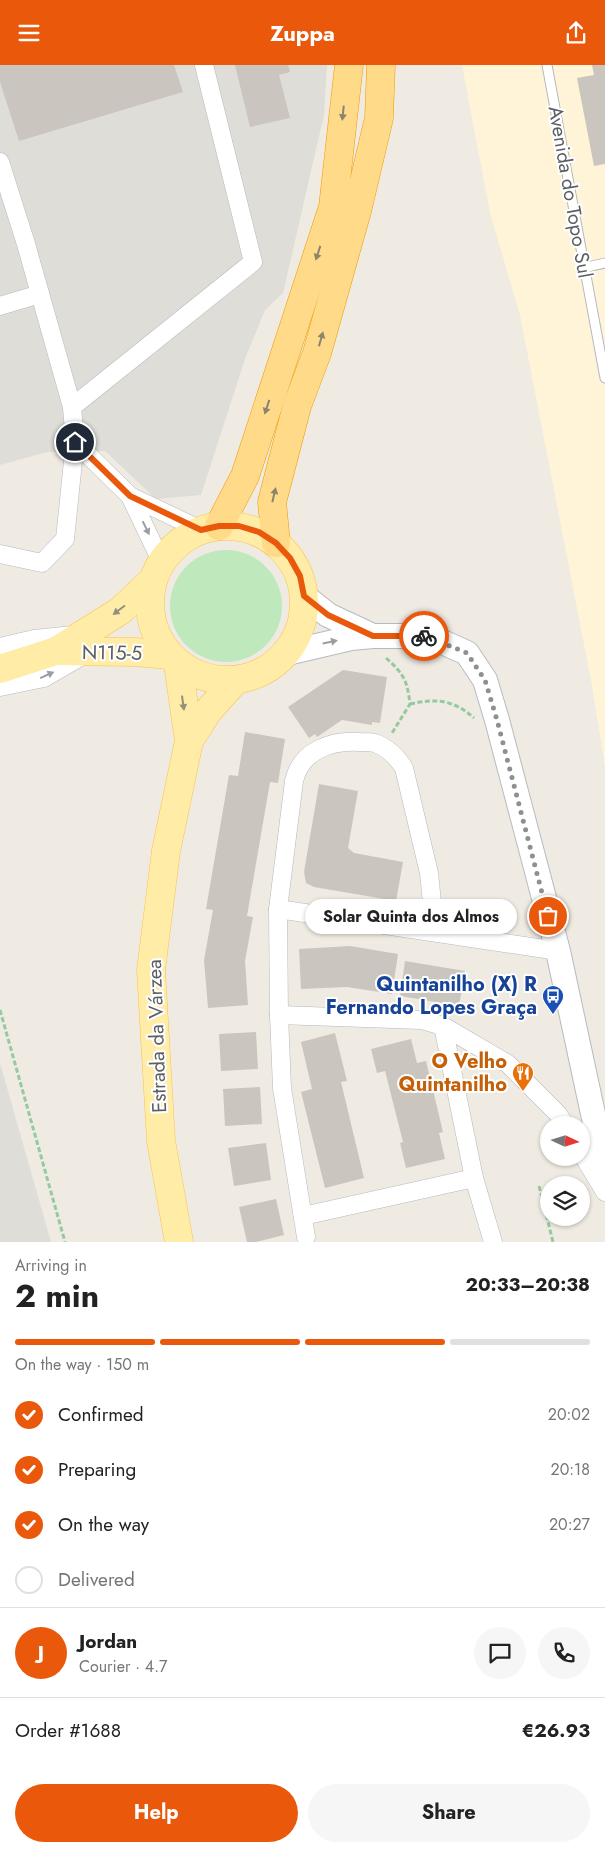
<!DOCTYPE html>
<html lang="en">
<head>
<meta charset="utf-8">
<style>
	body { margin:0; font-family:Jost,sans-serif; background:#f6f6f6; color:#222; height:100vh; display:flex; flex-direction:column; font-size:19px; white-space:nowrap }
	* { box-sizing:border-box; margin:0 }
	p { font-size:16px; color:#767676 }
	.icon { flex:none; width:28px; height:28px; fill:none; stroke:currentColor; stroke-width:2; stroke-linecap:round; stroke-linejoin:round }
	.map { position:relative; height:1177px; overflow:hidden }
	.panel { display:flex; flex-direction:column; background:#fff; flex:1 }
	.panel>* { flex:none }
	.needle { width:32px; rotate:94deg }
	.buttons { position:absolute; left:540px; top:1051px; display:grid; gap:10px }
	.buttons a { display:grid; place-items:center; width:50px; height:50px; border-radius:50%; background:#fff; box-shadow:0 1px 4px #0004; font-size:25px }
	.pin { position:absolute; display:grid; place-items:center; width:42px; height:42px; color:#fff; margin:-21px; border:2px solid #fff; border-radius:50%; box-shadow:0 1px 5px #0007 }
	.courier { position:absolute; display:grid; place-items:center; width:50px; height:50px; margin:-25px; border:4px solid #ea580c; border-radius:50%; background:#fff; color:#222; box-shadow:0 1px 6px #0007 }
	.bubble { position:absolute; height:35px; border-radius:18px; background:#fff; box-shadow:0 1px 4px #0004; font-size:16px; font-weight:700; line-height:35px; text-align:center }
	.overview em { font-style:normal; font-weight:700 }
	.overview div { display:flex; flex-direction:column-reverse }
	.overview { display:flex; align-items:center; justify-content:space-between; height:85px; padding:0 15px }
	h1 { font-size:32px; font-weight:700; line-height:38px }
	.bar { display:grid; grid-template-columns:repeat(4,1fr); gap:8px 5px; align-content:center; height:60px; padding:0 15px }
	.bar i { height:6px; border-radius:4px; background:#e0e0e0 }
	.bar .active { background:#ea580c }
	.bar p { grid-column:span 4 }
	.line { display:flex; align-items:center; gap:12px; padding:0 15px; border-top:1px solid #e0e0e0 }
	.line div { flex:1 }
	.round { display:grid; place-items:center; flex:none; width:52px; height:52px; border-radius:26px; background:#f6f6f6 }
	ol { padding:0 15px; list-style:none }
	li { display:flex; align-items:center; gap:15px; height:55px }
	li p { margin-inline-start:auto }
	li .icon { padding:5px; border-radius:50%; background:#ea580c; color:#fff; stroke-width:4 }
	li:last-child { color:#767676 }
	li i { width:28px; height:28px; border:2px solid #e0e0e0; border-radius:50% }
	.action { display:flex; gap:10px; margin-top:auto; padding:10px 15px }
	.action a { flex:1; height:58px; border-radius:30px; background:#ea580c; color:#fff; font-size:20px; font-weight:700; line-height:58px; text-align:center }
	.action a+a { background:#f6f6f6; color:#222 }
	header { display:flex; justify-content:space-between; align-items:center; height:65px; padding:0 15px; background:#ea580c; color:#fff; font-size:22px; font-weight:700 }
	.map>svg:first-child { display:block }
</style>
</head>
<body>
<header><svg class="icon" aria-label="menu" viewBox="0 0 24 24"><path d="M4 6h16M4 12h16M4 18h16"/></svg>Zuppa<svg class="icon" aria-label="share" viewBox="0 0 24 24"><path d="M12 15V3M7 8l5-5 5 5M5 13v7h14v-7"/></svg></header>
<div class="map">
<svg width="605" height="1177" viewBox="0 0 605 1177">
	<rect width="100%" height="100%" fill="#efebe2"/>
	<path fill="#fff4d7" d="M462 0H605V701L591 615 520 250 490 148Z"/>
	<g fill="#dfddd7">
		<path d="M0 0H327L324 50 283 228 265 245 245 294 201 430 156 434 105 386 47 387 0 400Z"/>
		<path d="M0 998 51 1177H0Z"/>
	</g>
	<circle fill="#bfe8bd" cx="226" cy="541" r="56"/>
	<g fill="#cac6bf">
		<path d="M0 0H174L183 27 19 76 0 17Z"/>
		<path d="M235 0H288L290 7 279 10 290 53 250 62Z"/>
		<path d="M592 0H605V99L594 101 577 13 594 10Z"/>
		<path d="M343 605 387 612 380 658 372 657V660L342 655 317 672 315 669 309 673 288 642Z"/>
		<path d="M245 667 285 674 278 718 270 717 247 851 253 852 245 896 248 940 208 943 204 895 213 845 206 844 229 710 238 711Z"/>
		<path d="M319 719 358 726 348 783 354 788 403 797 396 836 314 822 306 818 304 807Z"/>
		<path d="M350 881 398 889 392 929 347 922 301 924 299 884Z"/>
		<path d="M405 896 465 906 459 941 400 931Z"/>
		<path d="M256 967 258 1004 221 1006 219 969Z"/>
		<path d="M335 968 347 1016 341 1017 364 1113 325 1123 301 1027 312 1024 301 977Z"/>
		<path d="M411 974 417 998 426 996 443 1067 439 1068 445 1094 406 1103 400 1078 403 1077 385 1006 377 1008 371 984Z"/>
		<path d="M260 1022 262 1059 225 1061 223 1024Z"/>
		<path d="M266 1078 271 1115 234 1121 228 1083Z"/>
		<path d="M276 1134 284 1170 256 1177H247L239 1142Z"/>
	</g>
	<g fill="none" stroke-linecap="round" stroke-linejoin="round">
		<g stroke="#b5b9be" stroke-width="11">
			<g id="lane">
				<path d="M547 0 605 313"/>
				<path d="M583 203 605 198"/>
			</g>
		</g>
		<g stroke="#b5b9be" stroke-width="19">
			<g id="street">
				<path d="M0 97 26 179 72 342 75 377 65 474 42 498 0 489"/>
				<path d="M0 241 40 229"/>
				<path d="M72 342 253 197 204 0"/>
				<path d="M75 377 130 431 161 496"/>
				<path d="M130 431 201 465"/>
				<path d="M0 582 34 574 74 570"/>
				<path d="M0 622 44 613 87 588"/>
				<path d="M278 844 558 886"/>
				<path d="M279 950 422 955 443 961 508 999 558 1049 565 1060"/>
				<path d="M443 961 474 1113 493 1177"/>
				<path d="M581 1087 605 1127"/>
				<path d="M303 1151 474 1113"/>
				<path d="M306 1172 282 1023 279 950 278 844 294 716C301 685 332 675 360 677 365 677 371 677 375 678 388 683 397 692 404 703L429 808 435 867"/>
			</g>
		</g>
		<g stroke="#b6bac0" stroke-width="26">
			<g id="secondary">
				<path d="M304 531 328 550 373 571"/>
				<path d="M287 588 351 573 373 571H429L467 588 485 615 497 655 558 886 601 1086 605 1111"/>
			</g>
		</g>
		<g stroke="#fbc24e" stroke-width="29">
			<g id="primary">
				<circle cx="227" cy="538" r="77"/>
				<path d="M56 586 135 587 169 590"/>
				<path d="M178 599 189 676"/>
				<path d="M0 604 56 586 120 546 152 516"/>
				<path d="M179 1177 161 1076 151 905 166 786 189 676 208 646 235 616"/>
			</g>
		</g>
		<g stroke="#f19900" stroke-width="29">
			<g id="highway">
				<path d="M219 461 245 411 333 142 349 0"/>
				<path d="M276 478 272 437 297 341 317 288 357 146 379 53 381 0"/>
			</g>
		</g>
		<g stroke="#95caa1" stroke-width="3" stroke-dasharray="5 2.5" stroke-linecap="butt">
			<path d="M386 593C404 609 407 615 410 639L392 668"/>
			<path d="M410 639C436 633 454 635 474 653"/>
			<path d="M0 945 65 1177"/>
			<path d="M539 1121 553 1177"/>
		</g>
		<use href="#lane" stroke="#fff" stroke-width="9"/>
		<use href="#street" stroke="#fff" stroke-width="18"/>
		<use href="#secondary" stroke="#fff" stroke-width="24"/>
		<use href="#primary" stroke="#ffeca7" stroke-width="28"/>
		<use href="#highway" stroke="#ffdb89" stroke-width="28"/>
	</g>
	<defs><path id="oneway-solid" d="M-6-.8H1V-3.2L6.5 0L1 3.2V.8H-6Z" transform="scale(1.25)"/></defs>
	<g fill="#8c846f">
		<use href="#oneway-solid" transform="translate(343 48) rotate(96)"/>
		<use href="#oneway-solid" transform="translate(318 188) rotate(108)"/>
		<use href="#oneway-solid" transform="translate(321 274) rotate(-74)"/>
		<use href="#oneway-solid" transform="translate(267 342) rotate(108)"/>
		<use href="#oneway-solid" transform="translate(274 430) rotate(-77)"/>
	</g>
	<g fill="#9c9fa2">
		<use href="#oneway-solid" transform="translate(146 463) rotate(64)"/>
		<use href="#oneway-solid" transform="translate(330 577) rotate(-12)"/>
		<use href="#oneway-solid" transform="translate(47 610) rotate(-24)"/>
	</g>
	<g fill="#94907b">
		<use href="#oneway-solid" transform="translate(119 545) rotate(143)"/>
		<use href="#oneway-solid" transform="translate(183 638) rotate(82)"/>
	</g>
	<g fill="none" stroke-linecap="round" stroke-linejoin="round">
		<path stroke="#8e9090" stroke-width="5" stroke-dasharray="0 9" d="M424 571 428 572 467 588 485 615 497 655 548 851"/>
		<path stroke="#ea580c" stroke-width="6" d="M75 377 130 431 201 465 219 461H239L259 467 276 478 290 493 300 511 304 531 328 550 373 571H424"/>
	</g>
	<defs>
		<g id="bus-pin" transform="scale(1.125)"><path d="M0 17L-7.5 6A9.5 9.5 0 1 1 7.5 6Z" fill="#1a4fb4" stroke="#fff"/><path d="M-5-6H5V4H4V6H2V4H-2V6H-4V4H-5ZM-3.5-4V0h7V-4ZM-3.5 1.2v1.5H-2V1.2ZM2 1.2v1.5H3.5V1.2Z" fill="#fff"/></g>
		<g id="restaurant-pin" transform="scale(1.125)"><path d="M0 17L-7.5 6A9.5 9.5 0 1 1 7.5 6Z" fill="#e8710a" stroke="#fff"/><path d="M-5-6h1v4h1v-4h1v4h1v-4h1v5L-1.5 .5V6h-2V.5L-5-1ZM5-6V6H3V1.5H1.5Q1.5-4 5-6Z" fill="#fff"/></g>
	</defs>
	<g fill-rule="evenodd">
		<use href="#bus-pin" x="553" y="931"/>
		<use href="#restaurant-pin" x="523" y="1008"/>
	</g>
	<g text-anchor="middle" dominant-baseline="central" stroke-width="4" stroke-linejoin="round" paint-order="stroke">
		<g font-size="20" fill="#5a5f64" stroke="#fff">
			<text transform="translate(570 127) rotate(80)">Avenida do Topo Sul</text>
			<text transform="translate(112 588) rotate(1)">N115-5</text>
			<text transform="translate(157 971) rotate(-92)">Estrada da Várzea</text>
		</g>
		<g font-size="20" font-weight="bold" fill="#164399" stroke="#fff" text-anchor="end">
			<text x="537" y="919">Quintanilho (X) R<tspan x="537" dy="23">Fernando Lopes Graça</tspan></text>
		</g>
		<g font-size="20" font-weight="bold" fill="#c56008" stroke="#fff" text-anchor="end">
			<text x="507" y="996">O Velho<tspan x="507" dy="23">Quintanilho</tspan></text>
		</g>
	</g>
</svg>
<div class="buttons">
<a><svg class="needle" viewBox="-14 -14 28 28"><path d="M0-13l5 13h-10z" fill="#e53935"/><path d="M0 13l5-13h-10z" fill="#767676"/></svg></a>
<a><svg class="icon" aria-label="layers" viewBox="0 0 24 24"><path d="M12 4l9 5-9 5-9-5zM3 14l9 5 9-5"/></svg></a>
</div>
<div class="pin" style="left:548px;top:851px;background:#ea580c"><svg class="icon" aria-label="bag" viewBox="0 0 24 24"><path d="M5 8h14l-1 12H6zM9 8a3 3 0 0 1 6 0"/></svg></div>
<div class="pin" style="left:75px;top:377px;background:#1f2937"><svg class="icon" aria-label="home" viewBox="0 0 24 24"><path d="M3 11l9-7 9 7M6 9v11h12V9"/></svg></div>
<div class="courier" style="left:424px;top:571px"><svg class="icon" aria-label="bike" viewBox="0 0 24 24"><circle cx="6" cy="16" r="4"/><circle cx="18" cy="16" r="4"/><path d="M6 16l4-8h5l3 8M10 8l3 8H6M13 5h3"/></svg></div>
<div class="bubble" style="left:305px;top:834px;width:212px">Solar Quinta dos Almos</div>
</div>
<section class="panel">
<div class="overview"><div><h1>2 min</h1><p>Arriving in</p></div><em>20:33–20:38</em></div>
<div class="bar"><i class="active"></i><i class="active"></i><i class="active"></i><i></i><p>On the way · 150 m</p></div>
<ol>
<li><svg class="icon" aria-label="check" viewBox="0 0 24 24"><path d="M5 12l5 5 9-10"/></svg>Confirmed<p>20:02</p></li>
<li><svg class="icon" aria-label="check" viewBox="0 0 24 24"><path d="M5 12l5 5 9-10"/></svg>Preparing<p>20:18</p></li>
<li><svg class="icon" aria-label="check" viewBox="0 0 24 24"><path d="M5 12l5 5 9-10"/></svg>On the way<p>20:27</p></li>
<li><i></i>Delivered</li>
</ol>
<div class="line" style="height:90px"><b class="round" style="background:#ea580c;color:#fff">J</b><div><b>Jordan</b><p>Courier · 4.7</p></div><a class="round"><svg class="icon" aria-label="chat" viewBox="0 0 24 24"><path d="M4 5h16v11H9l-5 4z"/></svg></a><a class="round"><svg class="icon" aria-label="phone" viewBox="0 0 24 24"><path d="M5 4h4l2 5-3 2q2 4 5 5l2-3 5 2v4C11 20 4 13 5 4z"/></svg></a></div>
<div class="line" style="height:65px"><div>Order #1688</div><b>€26.93</b></div>
<div class="action"><a>Help</a><a>Share</a></div>
</section>
</body>
</html>
